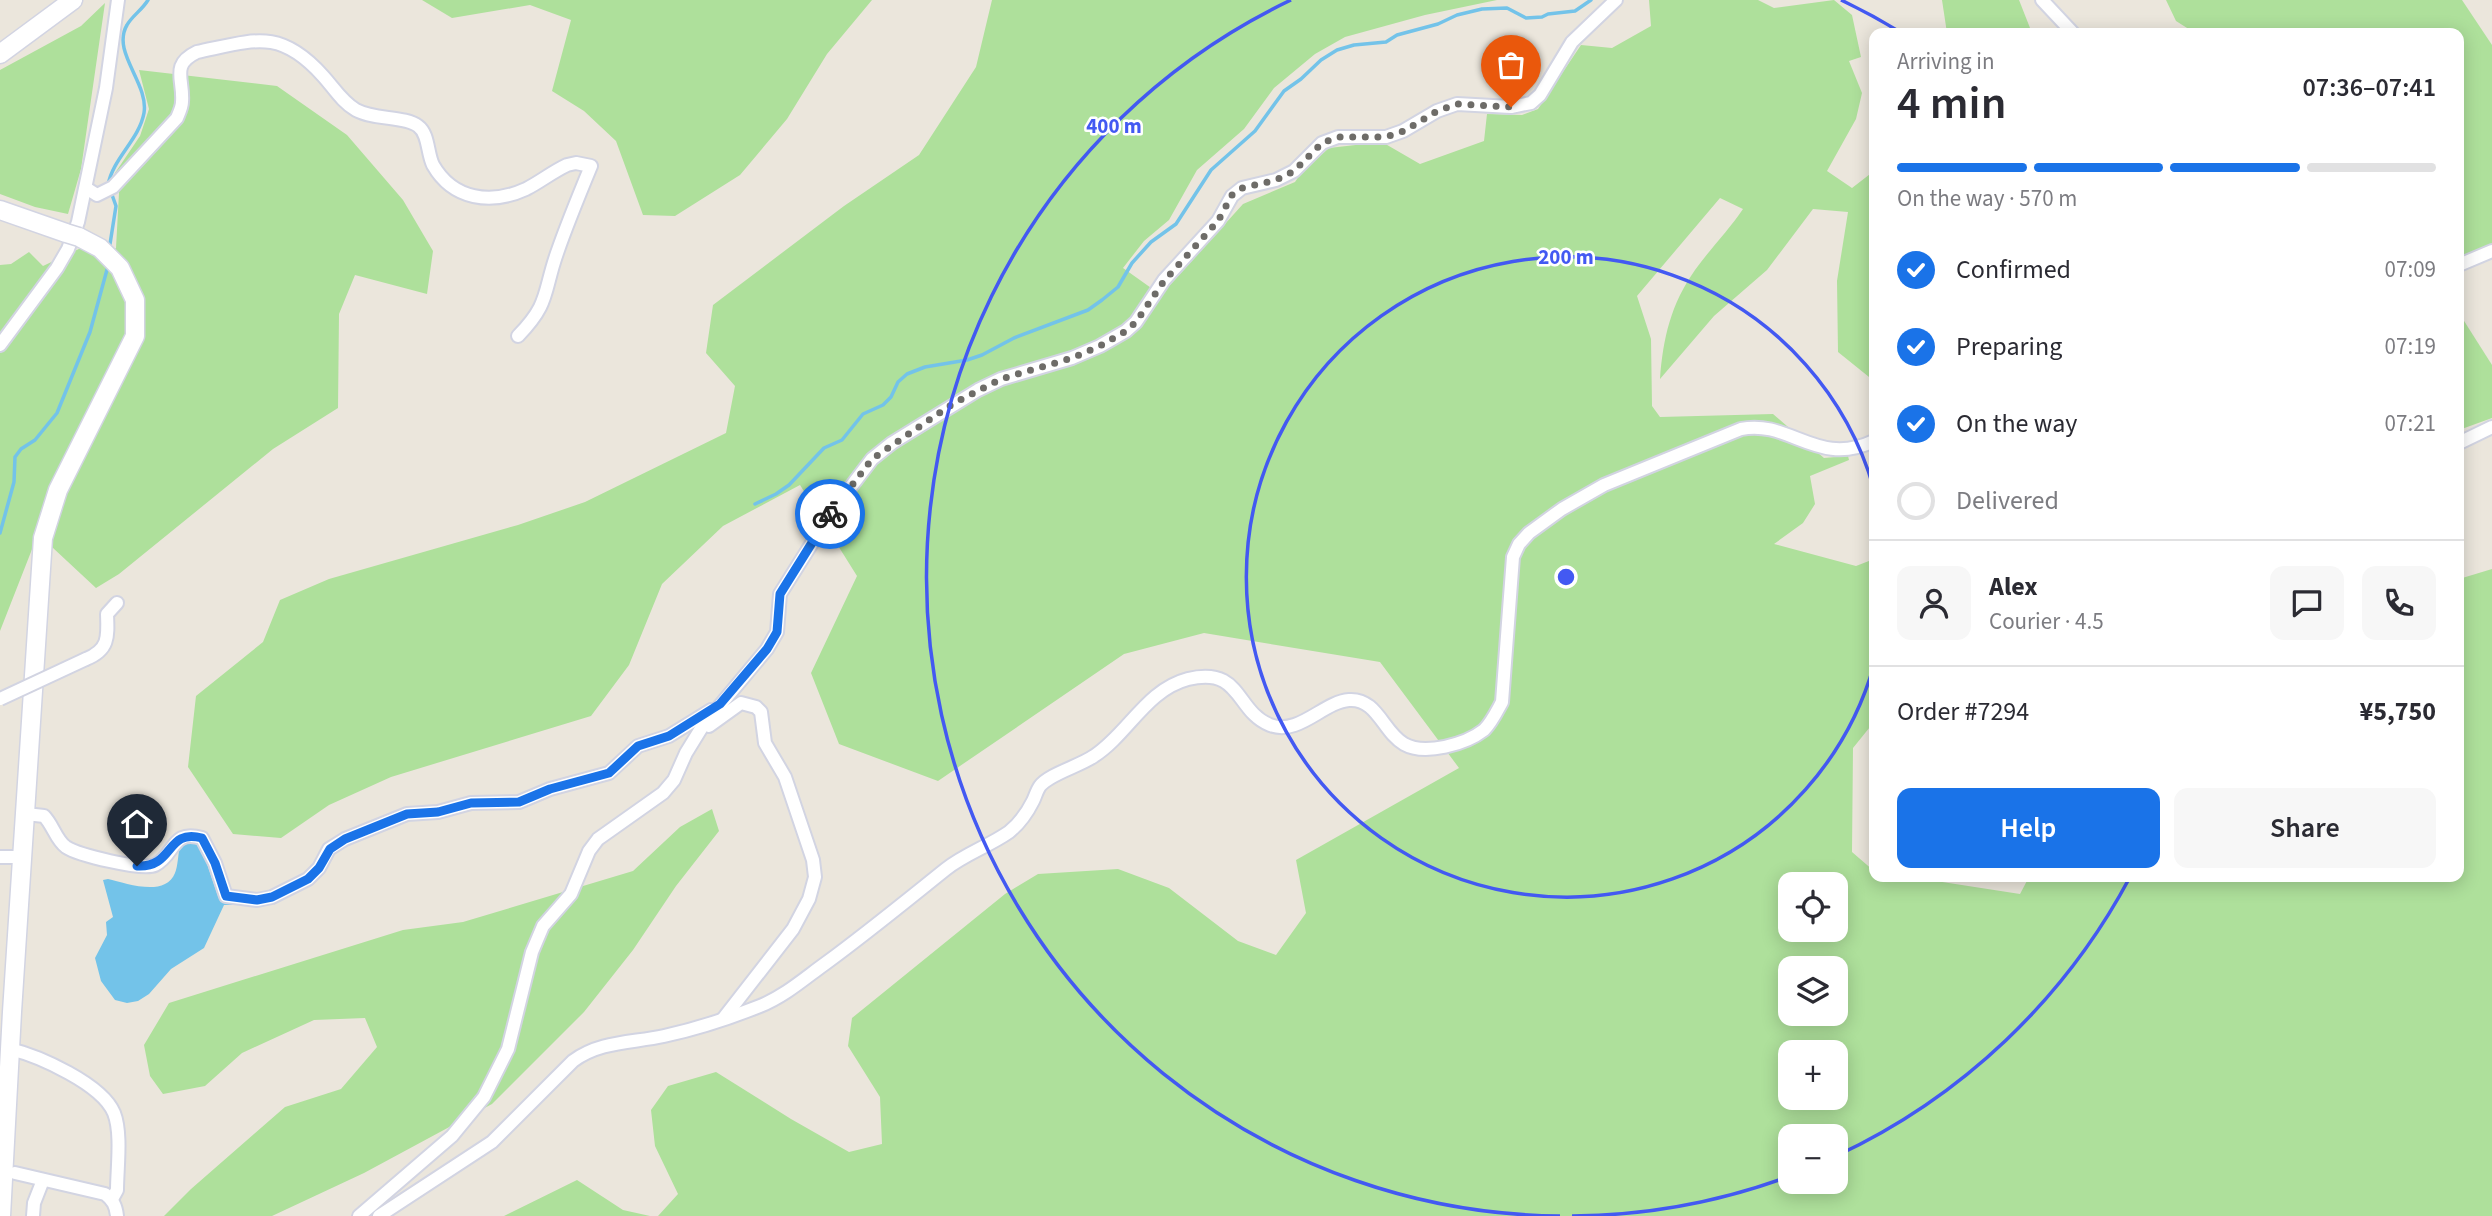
<!DOCTYPE html>
<html lang="en">
<head>
<meta charset="utf-8">
<style>
	body { margin:0; font-family:"Source Sans 3",sans-serif; background:#f7f7f7; color:#2b2b33; height:100vh; display:flex; flex-direction:column; font-size:26px; white-space:nowrap }
	* { box-sizing:border-box; margin:0 }
	p { font-size:23px; color:#7c7c81 }
	.icon { flex:none; width:38px; height:38px; fill:none; stroke:currentColor; stroke-width:2; stroke-linecap:round; stroke-linejoin:round }
	.map { position:relative; flex:1; overflow:hidden }
	.drawer { position:absolute; left:1869px; top:28px; width:595px; height:854px; display:flex; flex-direction:column; background:#fff; border-radius:14px; box-shadow:0 4px 18px #0003 }
	.drawer>* { flex:none }
	.fabs { position:absolute; left:1778px; top:872px; display:grid; gap:14px }
	.fabs a { display:grid; place-items:center; width:70px; height:70px; border-radius:14px; background:#fff; box-shadow:0 4px 18px #0003; font-size:35px }
	.pin { position:absolute; display:grid; place-items:center; width:60px; height:60px; color:#fff; margin:-72px -30px; border-radius:50% 50% 50% 0; rotate:-45deg; box-shadow:0 0 7px #0007 }
	.pin .icon { rotate:45deg }
	.courier { position:absolute; display:grid; place-items:center; width:70px; height:70px; margin:-35px; border:5px solid #1a73e8; border-radius:50%; background:#fff; color:#222; box-shadow:0 2px 9px #0007 }
	.summary em { font-style:normal; font-weight:600 }
	.summary div { display:flex; flex-direction:column-reverse }
	.summary { display:flex; align-items:center; justify-content:space-between; height:119px; padding:0 28px }
	h1 { font-size:46px; font-weight:600; line-height:52px }
	.bar { display:grid; grid-template-columns:repeat(4,1fr); gap:10px 7px; align-content:center; height:84px; padding:0 28px }
	.bar i { height:9px; border-radius:5px; background:#e1e1e2 }
	.bar .on { background:#1a73e8 }
	.bar p { grid-column:span 4 }
	.line { display:flex; align-items:center; gap:18px; padding:0 28px; border-top:2px solid #e1e1e2 }
	.line div { flex:1 }
	.round { display:grid; place-items:center; flex:none; width:74px; height:74px; border-radius:14px; background:#f7f7f7 }
	ol { padding:0 28px; list-style:none }
	li { display:flex; align-items:center; gap:21px; height:77px }
	li p { margin-inline-start:auto }
	li .icon { padding:7px; border-radius:50%; background:#1a73e8; color:#fff; stroke-width:4 }
	li:last-child { color:#7c7c81 }
	li i { width:38px; height:38px; border:4px solid #e1e1e2; border-radius:50% }
	.button { display:flex; gap:14px; margin-top:auto; padding:14px 28px }
	.button a { flex:1; height:80px; border-radius:14px; background:#1a73e8; color:#fff; font-size:28px; font-weight:600; line-height:80px; text-align:center }
	.button a+a { background:#f7f7f7; color:#2b2b33 }
	.map>svg:first-child { display:block }
</style>
</head>
<body>
<div class="map">
<svg width="2492" height="1216" viewBox="0 0 2492 1216">
	<rect width="100%" height="100%" fill="#ebe6dc"/>
	<g fill="#aee09b" fill-rule="evenodd">
		<path d="M422 0H872L827 54 787 119 740 175 675 216 643 215 616 141 584 111 552 91 571 20 530 5 452 18Z"/>
		<path d="M992 0H1497L1425 15 1345 37 1315 54 1274 88 1244 129 1197 170 1169 220 1144 241 1123 268 1161 295 1243 204 1295 182 1301 173 1329 148 1382 142 1420 164 1484 141 1487 114 1522 115 1538 109 1581 45 1612 48 1651 26 1649 0H1758L1774 8 1834 0 1852 15 1861 57 1849 61 1862 93 1856 119 1827 171 1852 188 1874 171V381L1838 352 1837 281 1848 212 1813 209 1767 270 1714 316 1660 379C1663 338 1671 304 1695 270 1710 249 1729 230 1743 209L1720 198 1637 296 1651 339 1652 406 1660 417 1773 414 1824 458 1848 456 1849 460 1810 476 1815 504 1803 523 1774 544 1856 566 1874 559V722L1853 748 1852 852 1874 871V877H1910L2020 894 2029 877H2459V579L2492 569V1216H658L678 1194 655 1146 651 1110 668 1086 716 1072 791 1119 849 1152 882 1144 880 1097 848 1046 852 1018 1005 894 1038 874 1118 869 1169 888 1238 941 1276 955 1306 913 1296 860 1459 768 1380 662 1204 633 1124 654 938 781 839 744 811 673 857 576 800 485 723 526 662 584 629 665 591 716 391 777 329 805 281 838 233 834 188 767 196 696 263 642 280 600 329 579 518 525 585 502 726 433 735 386 706 353 713 305 844 206 919 155 976 67ZM1790 884H1836V929H1790ZM1790 968H1836V1013H1790ZM1790 1052H1836V1097H1790ZM1790 1136H1836V1181H1790Z"/>
		<path d="M1942 0H2019L2032 33H1947Z"/>
		<path d="M2166 0H2462L2492 45V244L2459 257V33H2195L2176 21Z"/>
		<path d="M105 3 81 169 68 214 35 207 0 194V70L81 26Z"/>
		<path d="M139 70 277 86 347 135 403 200 433 251 427 294 355 275 339 314 338 408 273 449 119 574 96 588 38 534 0 631V265L11 264 29 252 43 266 81 248 102 260 116 248 119 193 115 173 140 136 149 109Z"/>
		<path d="M2459 313 2492 365V418L2459 430Z"/>
		<path d="M712 809 719 831 676 886 633 950 584 1012 492 1104 364 1173 272 1216H164L191 1189 285 1107 341 1089 377 1047 365 1018 314 1020 242 1053 205 1086 163 1094 150 1076 144 1045 169 1003 403 930 463 922 633 871 680 827Z"/>
		<path d="M577 1180 623 1210 650 1216H504Z"/>
	</g>
	<path fill="#73c3e9" d="M188 843H197L202 849 218 896 221 900 243 901V905H224L204 948 171 969 149 994 138 1001 127 1003 115 1000 101 981 95 958 107 935 106 922 113 917 103 880 108 879C126 883 165 898 175 873 178 866 178 854 180 846Z"/>
	<g fill="none" stroke-linecap="round" stroke-linejoin="round">
		<g stroke="#73c3e9" stroke-width="3.5">
			<path d="M108 185C113 158 139 140 144 113 149 83 111 52 127 25 132 16 142 10 148 0"/>
			<path d="M110 244 116 206 111 192"/>
			<path d="M755 504 776 494 789 485 824 448 842 440 863 414 883 405 891 397 898 382 907 374 925 367 967 360 982 355 1014 338 1088 310 1102 300 1118 287 1132 263 1151 242 1176 224 1211 170 1255 131 1284 91 1301 79 1321 60 1337 50 1354 45 1386 42 1397 35 1438 24 1457 15 1482 9 1507 8 1526 18 1542 17 1548 14 1575 11 1591 0"/>
			<path d="M0 533 14 482 15 457 21 449 35 440 57 413 90 332 108 266"/>
		</g>
		<g stroke="#d2d4e2" stroke-width="16">
			<g id="street">
				<path d="M2042 0 2073 33"/>
				<path d="M86 188 97 195 113 187 177 118C179 113 182 107 182 102 184 79 170 65 197 52 255 40 280 28 323 76 334 88 342 102 356 110 374 120 405 116 418 126 429 134 427 153 433 165 453 200 491 205 526 189 540 182 552 172 567 165L576 163 591 166C579 195 567 224 557 253 543 293 550 303 518 336"/>
				<path d="M2459 265 2492 251"/>
				<path d="M0 345 57 268 68 249 78 222 106 88 118 0"/>
				<path d="M2459 443 2492 427"/>
				<path d="M86 659C109 650 108 637 107 614L117 603"/>
				<path d="M709 726 741 703 756 707 761 712 765 743 785 777 813 860 815 877 809 899 793 929 723 1019"/>
				<path d="M26 814 44 816C53 825 56 840 66 847 78 855 143 871 155 865 176 854 171 829 202 838L215 863 226 896 257 900 272 897 308 879 319 868 329 849 345 839 407 814 438 812 471 803 519 802 550 789 609 773 638 746 669 736 711 710"/>
				<path d="M0 857H23"/>
				<path d="M10 1049C39 1056 102 1084 114 1113 122 1133 117 1169 117 1190L112 1199"/>
				<path d="M15 1173 105 1194C113 1200 116 1206 117 1216"/>
				<path d="M33 1216 34 1203 43 1180"/>
				<path d="M359 1216 452 1136 484 1097 508 1049 532 952 543 926 571 894 589 851 598 839 663 793 674 780 686 753 702 727 767 649 777 632 780 594 831 513 872 459 892 443 978 390 1001 379 1072 358 1100 346 1126 331 1136 322 1164 280 1218 221 1232 196 1242 188 1276 180 1294 171 1322 143 1338 137H1386L1403 131 1437 111 1457 104 1511 107 1531 103 1540 95 1572 42 1616 0"/>
				<path d="M379 1216 492 1142 573 1061C600 1041 632 1043 664 1036 696 1029 730 1018 760 1006 785 996 805 978 826 963 867 933 906 901 946 869 965 854 989 846 1009 832 1019 824 1027 813 1033 801 1035 797 1037 790 1040 786 1049 774 1080 766 1094 756 1128 734 1146 690 1188 679 1242 666 1235 711 1270 725 1299 736 1323 702 1349 700 1377 698 1383 732 1404 744 1425 756 1466 744 1484 730 1492 722 1497 711 1502 702L1513 557 1519 544 1529 533 1562 509 1604 485 1741 429C1790 419 1817 468 1874 441"/>
			</g>
		</g>
		<g stroke="#d2d4e2" stroke-width="21">
			<g id="secondary">
				<path d="M0 54 73 0"/>
				<path d="M0 210 66 233"/>
				<path d="M1 1216 12 1012 43 538 58 490 135 336V300L120 268 100 248 79 237"/>
			</g>
		</g>
		<use href="#street" stroke="#fff" stroke-width="12"/>
		<use href="#secondary" stroke="#fff" stroke-width="18"/>
		<g stroke="#d2d4e2" stroke-width="16" stroke-linecap="butt">
			<path id="street-bridge" d="M0 699 86 659"/>
		</g>
		<g stroke="#d2d4e2" stroke-width="21" stroke-linecap="butt">
			<path id="secondary-bridge" d="M66 233 79 237"/>
		</g>
		<use href="#street-bridge" stroke="#fff" stroke-width="12"/>
		<use href="#secondary-bridge" stroke="#fff" stroke-width="18"/>
	</g>
	<g fill="none" stroke-linecap="round" stroke-linejoin="round">
		<path stroke="#6e6c68" stroke-width="7" stroke-dasharray="0 12.6" d="M830 514 872 459 954 403 1001 379 1072 358 1100 346 1126 331 1136 322 1164 281 1218 221 1232 195 1242 188 1276 180 1294 171 1322 143 1338 137H1386L1404 131 1437 111 1457 104 1511 107"/>
		<path stroke="#1a73e8" stroke-width="9" d="M137 866C175 868 165 828 202 838L215 863 226 896 257 900 272 897 308 879 319 868 330 849 345 839 407 814 438 812 471 803 519 802 550 789 609 773 638 746 669 736 720 704 767 649 777 632 780 594 830 514"/>
	</g>
	<g fill="none" stroke="#4359f2" stroke-width="3.5">
		<path d="M1874 665A320 320 0 1 1 1874 489"/>
		<path d="M2130 877A639 639 0 0 1 1836 1156M1790 1176A639 639 0 0 1 1572 1216M1560 1216A639 639 0 0 1 1291 0M1841 0A639 639 0 0 1 1900 32"/>
	</g>
	<circle cx="1566" cy="577" r="10" fill="#4359f2" stroke="#fff" stroke-width="3.5"/>
	<g font-size="21" text-anchor="middle" font-weight="bold" fill="#4359f2" stroke="#fff" stroke-width="5" stroke-linejoin="round" paint-order="stroke">
		<text x="1114" y="133">400 m</text>
		<text x="1566" y="264">200 m</text>
	</g>
</svg>
<div class="fabs">
<a><svg class="icon" aria-label="locate" viewBox="0 0 24 24"><circle cx="12" cy="12" r="6"/><path d="M12 2v4M12 18v4M2 12h4M18 12h4"/></svg></a>
<a><svg class="icon" aria-label="layers" viewBox="0 0 24 24"><path d="M12 4l9 5-9 5-9-5zM3 14l9 5 9-5"/></svg></a>
<a>+</a>
<a>−</a>
</div>
<div class="pin" style="left:1511px;top:107px;background:#ea580c"><svg class="icon" aria-label="bag" viewBox="0 0 24 24"><path d="M5 8h14l-1 12H6zM9 8a3 3 0 0 1 6 0"/></svg></div>
<div class="pin" style="left:137px;top:866px;background:#1f2937"><svg class="icon" aria-label="home" viewBox="0 0 24 24"><path d="M3 11l9-7 9 7M6 9v11h12V9"/></svg></div>
<div class="courier" style="left:830px;top:514px"><svg class="icon" aria-label="bike" viewBox="0 0 24 24"><circle cx="6" cy="16" r="4"/><circle cx="18" cy="16" r="4"/><path d="M6 16l4-8h5l3 8M10 8l3 8H6M13 5h3"/></svg></div>
<section class="drawer">
<div class="summary"><div><h1>4 min</h1><p>Arriving in</p></div><em>07:36–07:41</em></div>
<div class="bar"><i class="on"></i><i class="on"></i><i class="on"></i><i></i><p>On the way · 570 m</p></div>
<ol>
<li><svg class="icon" aria-label="check" viewBox="0 0 24 24"><path d="M5 12l5 5 9-10"/></svg>Confirmed<p>07:09</p></li>
<li><svg class="icon" aria-label="check" viewBox="0 0 24 24"><path d="M5 12l5 5 9-10"/></svg>Preparing<p>07:19</p></li>
<li><svg class="icon" aria-label="check" viewBox="0 0 24 24"><path d="M5 12l5 5 9-10"/></svg>On the way<p>07:21</p></li>
<li><i></i>Delivered</li>
</ol>
<div class="line" style="height:126px"><a class="round"><svg class="icon" aria-label="person" viewBox="0 0 24 24"><circle cx="12" cy="8" r="4"/><path d="M4 21q1-7 8-7t8 7"/></svg></a><div><b>Alex</b><p>Courier · 4.5</p></div><a class="round"><svg class="icon" aria-label="chat" viewBox="0 0 24 24"><path d="M4 5h16v11H9l-5 4z"/></svg></a><a class="round"><svg class="icon" aria-label="phone" viewBox="0 0 24 24"><path d="M5 4h4l2 5-3 2q2 4 5 5l2-3 5 2v4C11 20 4 13 5 4z"/></svg></a></div>
<div class="line" style="height:91px"><div>Order #7294</div><b>¥5,750</b></div>
<div class="button"><a>Help</a><a>Share</a></div>
</section>
</div>
</body>
</html>
